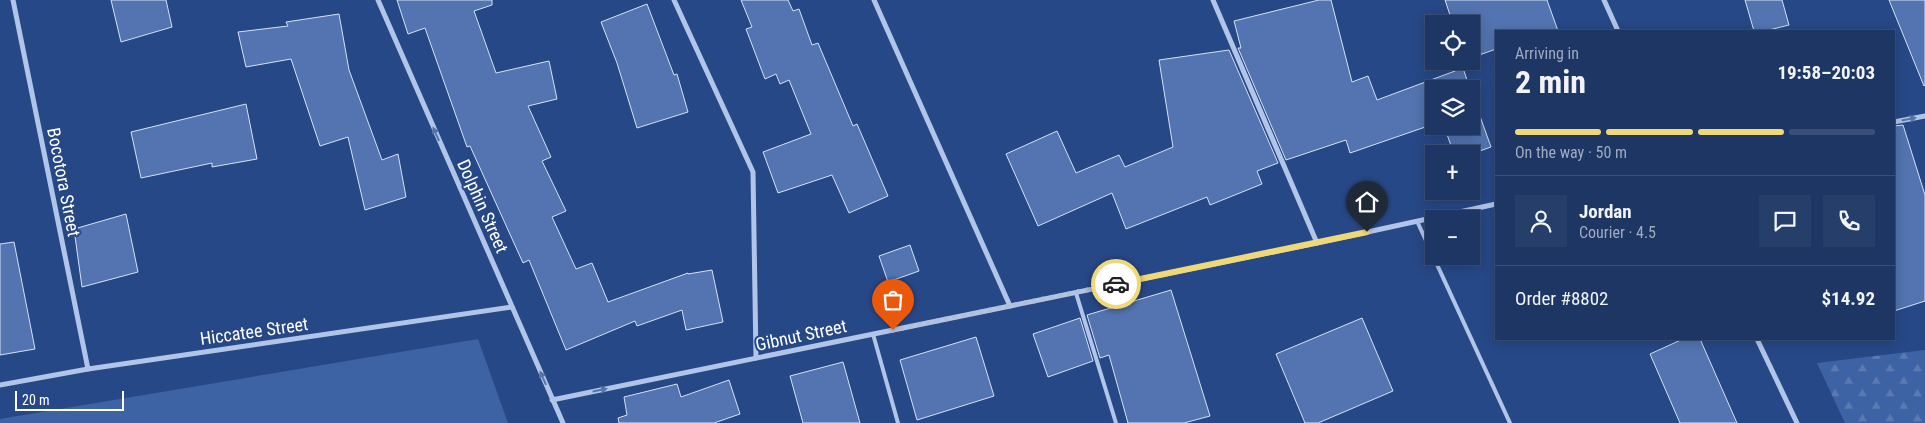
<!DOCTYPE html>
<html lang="en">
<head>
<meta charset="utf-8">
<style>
	body { margin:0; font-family:"Roboto Condensed",sans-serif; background:#253e6a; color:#f1f3f6; height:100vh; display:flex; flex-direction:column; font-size:19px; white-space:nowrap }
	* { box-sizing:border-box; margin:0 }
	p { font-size:16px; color:#a0abbf }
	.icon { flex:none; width:28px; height:28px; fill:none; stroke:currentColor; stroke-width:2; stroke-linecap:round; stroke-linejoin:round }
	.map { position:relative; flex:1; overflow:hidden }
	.panel { position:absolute; left:1495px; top:30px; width:400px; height:310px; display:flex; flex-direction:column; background:#1d3664; border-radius:0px; box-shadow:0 2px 12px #0003,0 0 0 1px #3b5078 }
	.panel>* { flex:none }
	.fabs { position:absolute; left:1425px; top:15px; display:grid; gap:10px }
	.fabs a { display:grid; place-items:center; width:55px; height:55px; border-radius:0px; background:#1d3664; box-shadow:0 2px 12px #0003,0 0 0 1px #3b5078; font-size:25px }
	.scale { position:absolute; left:15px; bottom:12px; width:109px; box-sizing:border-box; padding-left:5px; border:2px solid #fff; border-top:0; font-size:14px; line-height:18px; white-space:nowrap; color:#fff; -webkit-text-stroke:4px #274886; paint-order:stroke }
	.pin { position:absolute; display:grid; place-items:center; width:42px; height:42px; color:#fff; margin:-51px -21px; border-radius:50% 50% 50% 0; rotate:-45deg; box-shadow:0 0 5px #0007 }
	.pin .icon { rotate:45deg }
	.courier { position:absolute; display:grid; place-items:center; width:50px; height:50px; margin:-25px; border:4px solid #f1d877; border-radius:50%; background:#fff; color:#222; box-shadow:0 1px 6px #0007 }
	.overview em { font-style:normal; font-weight:700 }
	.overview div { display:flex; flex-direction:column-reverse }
	.overview { display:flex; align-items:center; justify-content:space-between; height:85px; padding:0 20px }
	h1 { font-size:32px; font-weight:700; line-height:38px }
	.bar { display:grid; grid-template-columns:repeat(4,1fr); gap:8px 5px; align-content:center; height:60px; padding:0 20px }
	.bar i { height:6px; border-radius:4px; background:#3b5078 }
	.bar .active { background:#f1d877 }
	.bar p { grid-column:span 4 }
	.line { display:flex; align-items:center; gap:12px; padding:0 20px; border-top:1px solid #3b5078 }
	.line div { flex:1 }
	.round { display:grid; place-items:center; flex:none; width:52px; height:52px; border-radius:0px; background:#253e6a }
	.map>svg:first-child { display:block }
</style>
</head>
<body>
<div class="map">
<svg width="1925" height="423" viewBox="0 0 1925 423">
	<defs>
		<pattern id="forest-firs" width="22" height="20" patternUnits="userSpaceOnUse" patternTransform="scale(1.25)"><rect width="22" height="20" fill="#3e63a4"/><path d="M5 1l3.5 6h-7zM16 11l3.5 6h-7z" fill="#5b7ab2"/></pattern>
	</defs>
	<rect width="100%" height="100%" fill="#274886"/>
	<path fill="url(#forest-firs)" d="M1925 350V423H1845L1817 363Z"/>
	<path fill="#3e63a4" d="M478 339 508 423H0V419Z"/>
	<g fill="#5374b0" stroke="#d5e1f6">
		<path d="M111 0H166L172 27 121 42Z"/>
		<path d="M397 0H492V5L474 11 496 73 549 61 557 99 528 106 551 157 542 161 566 211 552 217 576 269 592 263 608 302 688 273V274L712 270 723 322 686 330 682 310 637 326 635 321 566 350 529 260 523 263 470 146 467 147 425 28 408 34Z"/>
		<path d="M741 0H788L793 11 799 9 812 45 818 43 853 126 857 124 888 196 849 213 832 175 778 193 763 152 811 134 789 80 780 84 776 74 765 79 746 29 752 27Z"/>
		<path d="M1319 0H1331L1352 82 1368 76 1377 100 1463 68 1470 89H1434V124L1350 153 1346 140 1286 160 1238 48H1241L1234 21Z"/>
		<path d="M1445 0H1547L1558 31H1496V49L1471 58V24H1453Z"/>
		<path d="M1745 0H1782L1789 25 1765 31H1754Z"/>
		<path d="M1889 0H1925V85L1924 86Z"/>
		<path d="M647 4 674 75 677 74 688 112 637 128 617 63 601 22Z"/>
		<path d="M339 14 349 70 382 160 398 154 406 197 365 210 348 137 320 146 291 59 246 67 238 32 288 26 286 22Z"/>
		<path d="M1229 50 1278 163 1257 171 1262 184 1210 205 1207 197 1126 229 1112 193 1038 226 1006 154 1057 131 1076 173 1119 155 1125 167 1173 147 1159 60Z"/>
		<path d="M1471 91 1491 147 1471 154H1454L1444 126H1471Z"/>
		<path d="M246 104 257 159 212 167V163L141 178 131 132Z"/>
		<path d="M1903 125 1925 195V301L1894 311V126Z"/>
		<path d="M126 214 138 272 82 287 74 229Z"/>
		<path d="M14 242 35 349 0 355V244Z"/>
		<path d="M910 245 919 271 888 282 879 256Z"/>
		<path d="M1171 290 1210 416 1184 423H1128L1109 355 1100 358 1087 315Z"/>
		<path d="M1080 318 1093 361 1048 377 1033 334Z"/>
		<path d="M1362 318 1393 391 1318 423H1305L1276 354Z"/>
		<path d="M976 337 994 396 917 420 900 360Z"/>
		<path d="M1683 339H1700L1737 423H1680L1650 354Z"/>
		<path d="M843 362 860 423H803L790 376Z"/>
		<path d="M729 380 740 414 714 423H619L618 418 627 415 624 397 677 384 681 397Z"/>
	</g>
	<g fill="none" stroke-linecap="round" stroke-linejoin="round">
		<g stroke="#b1c5e8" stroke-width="4">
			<path d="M1417 221 1510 423"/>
			<path d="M1076 293 1116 423"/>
			<path d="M873 334 898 423"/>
		</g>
		<g stroke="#b1c5e8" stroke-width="5">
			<path d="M13 0 88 369"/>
			<path d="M378 0 563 423"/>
			<path d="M674 0 753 172 756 358"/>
			<path d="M874 0 1010 306"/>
			<path d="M1213 0 1317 243"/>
			<path d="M1604 0 1618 31"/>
			<path d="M1894 122 1925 116"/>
			<path d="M1757 339 1797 423"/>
			<path d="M0 385 88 369 512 307"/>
			<path d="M552 400 1317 243 1496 204"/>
		</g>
	</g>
	<defs><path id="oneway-solid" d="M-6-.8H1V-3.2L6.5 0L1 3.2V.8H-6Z" transform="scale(1.25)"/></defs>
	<g fill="#5774a8">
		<use href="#oneway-solid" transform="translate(1909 119) rotate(-11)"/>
		<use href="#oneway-solid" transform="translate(436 134) rotate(-114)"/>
		<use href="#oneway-solid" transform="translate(543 378) rotate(-114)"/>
		<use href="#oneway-solid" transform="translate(600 390) rotate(-11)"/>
	</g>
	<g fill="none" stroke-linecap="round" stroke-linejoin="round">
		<path stroke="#b3bfd5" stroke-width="5" stroke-dasharray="0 9" d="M893 330 1116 284"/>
		<path stroke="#f1d877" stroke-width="6" d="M1116 284 1367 232"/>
	</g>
	<g text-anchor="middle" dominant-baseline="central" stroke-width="4" stroke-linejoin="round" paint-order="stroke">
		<g font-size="18" fill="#fff" stroke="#274886">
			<text transform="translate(64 182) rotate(79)">Bocotora Street</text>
			<text transform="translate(483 206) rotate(66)">Dolphin Street</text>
			<text transform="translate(254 331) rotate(-8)">Hiccatee Street</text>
			<text transform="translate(801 335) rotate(-12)">Gibnut Street</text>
		</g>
	</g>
</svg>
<div class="fabs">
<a><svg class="icon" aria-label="locate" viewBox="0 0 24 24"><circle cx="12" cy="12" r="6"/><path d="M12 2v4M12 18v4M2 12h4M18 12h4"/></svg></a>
<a><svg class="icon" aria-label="layers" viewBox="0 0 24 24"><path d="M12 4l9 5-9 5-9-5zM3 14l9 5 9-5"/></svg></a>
<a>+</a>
<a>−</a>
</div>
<div class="scale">20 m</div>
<div class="pin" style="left:893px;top:330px;background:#ea580c"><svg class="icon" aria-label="bag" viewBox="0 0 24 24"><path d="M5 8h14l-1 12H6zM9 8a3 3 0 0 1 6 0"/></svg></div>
<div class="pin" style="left:1367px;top:232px;background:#1f2937"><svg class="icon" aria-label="home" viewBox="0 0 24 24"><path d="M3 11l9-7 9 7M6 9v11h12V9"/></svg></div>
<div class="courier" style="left:1116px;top:284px"><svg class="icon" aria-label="car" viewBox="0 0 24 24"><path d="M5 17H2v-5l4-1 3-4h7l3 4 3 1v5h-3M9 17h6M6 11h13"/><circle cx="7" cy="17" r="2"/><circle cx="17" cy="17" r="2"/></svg></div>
<section class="panel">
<div class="overview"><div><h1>2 min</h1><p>Arriving in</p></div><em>19:58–20:03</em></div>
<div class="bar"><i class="active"></i><i class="active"></i><i class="active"></i><i></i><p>On the way · 50 m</p></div>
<div class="line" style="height:90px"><a class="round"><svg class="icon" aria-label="person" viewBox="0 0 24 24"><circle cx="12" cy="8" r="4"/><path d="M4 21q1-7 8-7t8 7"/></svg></a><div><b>Jordan</b><p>Courier · 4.5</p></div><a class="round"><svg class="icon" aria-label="chat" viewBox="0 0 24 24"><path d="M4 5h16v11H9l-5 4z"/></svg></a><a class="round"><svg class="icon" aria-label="phone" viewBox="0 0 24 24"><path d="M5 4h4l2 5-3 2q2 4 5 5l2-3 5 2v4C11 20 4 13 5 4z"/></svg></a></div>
<div class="line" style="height:65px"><div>Order #8802</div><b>$14.92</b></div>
</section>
</div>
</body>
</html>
